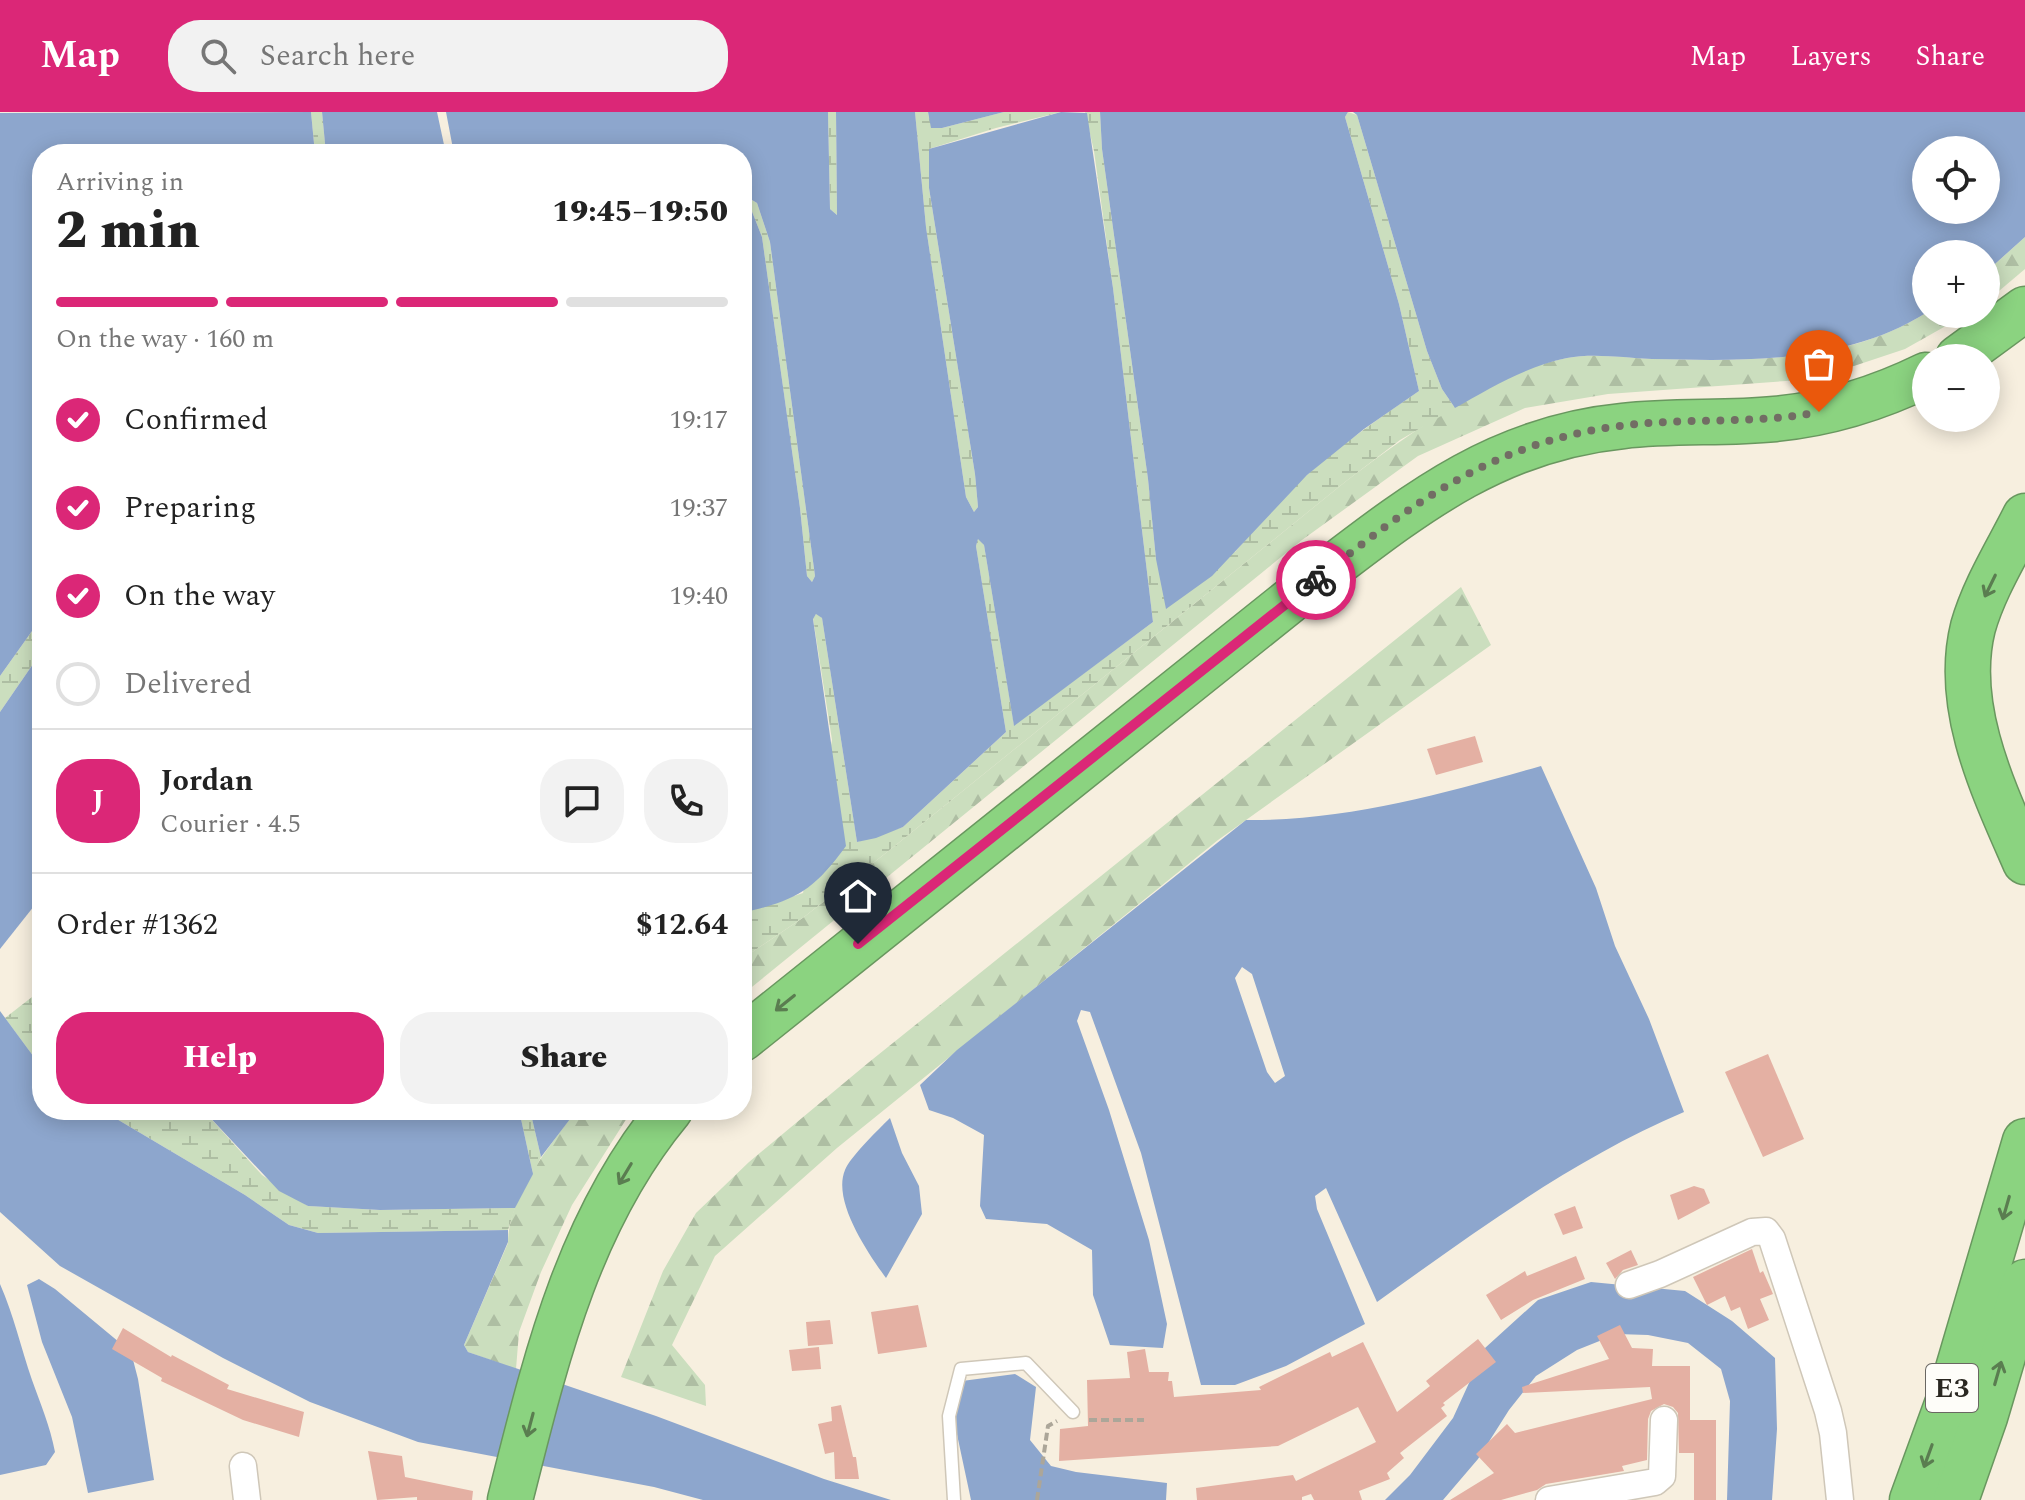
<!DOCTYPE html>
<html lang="en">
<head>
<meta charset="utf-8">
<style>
	body { margin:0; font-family:Spectral,serif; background:#f2f2f2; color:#222; height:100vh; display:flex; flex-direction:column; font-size:30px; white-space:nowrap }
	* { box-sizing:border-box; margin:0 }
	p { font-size:26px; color:#767676 }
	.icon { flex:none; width:44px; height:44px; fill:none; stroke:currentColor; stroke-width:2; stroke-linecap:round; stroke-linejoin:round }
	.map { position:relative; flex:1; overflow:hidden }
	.details { position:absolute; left:32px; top:32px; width:720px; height:976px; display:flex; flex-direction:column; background:#fff; border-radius:32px; box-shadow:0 4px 20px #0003 }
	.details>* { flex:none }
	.buttons { position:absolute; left:1912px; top:24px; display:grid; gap:16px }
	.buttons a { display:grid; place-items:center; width:88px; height:88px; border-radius:50%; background:#fff; box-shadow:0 4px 20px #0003; font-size:40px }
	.pin { position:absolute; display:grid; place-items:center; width:68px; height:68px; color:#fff; margin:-82px -34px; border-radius:50% 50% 50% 0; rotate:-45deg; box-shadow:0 0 8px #0007 }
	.pin .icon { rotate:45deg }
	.courier { position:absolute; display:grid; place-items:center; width:80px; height:80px; margin:-40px; border:6px solid #db2777; border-radius:50%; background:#fff; color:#222; box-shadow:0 2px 10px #0007 }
	.head em { font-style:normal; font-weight:800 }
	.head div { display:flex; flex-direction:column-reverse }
	.head { display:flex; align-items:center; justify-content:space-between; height:136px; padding:0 24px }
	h1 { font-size:52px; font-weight:800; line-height:60px }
	.bar { display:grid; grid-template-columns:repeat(4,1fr); gap:12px 8px; align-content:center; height:96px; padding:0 24px }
	.bar i { height:10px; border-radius:6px; background:#e0e0e0 }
	.bar .on { background:#db2777 }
	.bar p { grid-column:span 4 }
	.line { display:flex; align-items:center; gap:20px; padding:0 24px; border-top:2px solid #e0e0e0 }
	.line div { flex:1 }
	.round { display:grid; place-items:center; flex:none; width:84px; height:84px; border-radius:32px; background:#f2f2f2 }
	ol { padding:0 24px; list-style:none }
	li { display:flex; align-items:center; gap:24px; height:88px }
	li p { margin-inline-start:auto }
	li .icon { padding:8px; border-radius:50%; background:#db2777; color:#fff; stroke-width:4 }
	li:last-child { color:#767676 }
	li i { width:44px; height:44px; border:4px solid #e0e0e0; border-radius:50% }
	.primary-button { display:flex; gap:16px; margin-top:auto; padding:16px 24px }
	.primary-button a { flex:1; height:92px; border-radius:32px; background:#db2777; color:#fff; font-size:32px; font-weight:800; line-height:92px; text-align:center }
	.primary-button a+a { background:#f2f2f2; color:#222 }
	header { display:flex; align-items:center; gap:48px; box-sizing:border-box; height:112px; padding:0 40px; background:#db2777; color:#fff }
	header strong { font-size:38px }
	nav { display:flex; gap:44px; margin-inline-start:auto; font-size:28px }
	.search { width:560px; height:72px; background:#f2f2f2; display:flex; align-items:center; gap:20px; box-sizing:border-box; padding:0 28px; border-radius:32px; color:#767676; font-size:30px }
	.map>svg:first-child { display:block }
</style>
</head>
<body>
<header>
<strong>Map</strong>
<div class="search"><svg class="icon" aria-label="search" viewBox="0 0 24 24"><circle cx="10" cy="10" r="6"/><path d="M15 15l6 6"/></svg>Search here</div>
<nav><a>Map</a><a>Layers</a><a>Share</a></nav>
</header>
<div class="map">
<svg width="2025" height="1388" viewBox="0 0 2025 1388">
	<defs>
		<pattern id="forest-firs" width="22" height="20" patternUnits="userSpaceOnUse" patternTransform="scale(2)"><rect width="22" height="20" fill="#cbdebe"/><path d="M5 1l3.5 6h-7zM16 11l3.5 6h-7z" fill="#aebea3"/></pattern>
		<pattern id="wetland-marsh" width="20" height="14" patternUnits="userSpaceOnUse" patternTransform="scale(2)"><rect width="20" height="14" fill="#cbdebe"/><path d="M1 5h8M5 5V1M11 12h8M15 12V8" fill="none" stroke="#aebea3"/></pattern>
	</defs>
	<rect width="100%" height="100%" fill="#f7efdf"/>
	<g fill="url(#forest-firs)">
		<path d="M2025 125V157L1986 190V160Z"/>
		<path d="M1926 201 1967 202 1905 237 1830 262 1786 269 1608 282 1525 296 1418 344 1302 428 742 883V847L804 805 891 737 1345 370C1401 327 1497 258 1567 246 1596 241 1624 246 1653 247 1746 249 1844 252 1926 201Z"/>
		<path d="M1461 475 1491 533 1218 728 837 1036 715 1144 672 1233 705 1273 706 1294 621 1265 663 1159 696 1101 749 1050 868 951Z"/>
		<path d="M577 998H632L572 1093 541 1160 519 1220 516 1257 468 1240 464 1233 508 1131C508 1084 550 1033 577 998Z"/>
	</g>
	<g fill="url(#wetland-marsh)">
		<path d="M311 0H322L326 42H315Z"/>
		<path d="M828 0H836L837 103 830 97Z"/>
		<path d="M915 0H928L929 6 942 16 1004 0H1061L996 16 929 37V76L975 362 978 395 974 400 966 385 926 115Z"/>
		<path d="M1085 0H1100L1102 37 1148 367 1156 447 1235 440C1258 413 1281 385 1308 362 1343 331 1381 305 1419 279L1399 192 1345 5 1348 0 1357 3 1427 239 1442 277 1455 296 1400 328 1345 370 891 737 804 805 742 847V801L803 781 832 628 813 506 817 501 822 506 857 730 903 715 1006 620 976 434 978 426 984 433 1014 613 1153 510 1113 176 1094 39Z"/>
		<path d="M742 82 757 91 770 130 815 464 812 470 807 464 800 396 762 125 751 97 742 92Z"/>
		<path d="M42 505V539L0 600V564Z"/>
		<path d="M42 882V956L5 906 32 885Z"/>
		<path d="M90 998H203L262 1063 308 1094 380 1098 515 1096 508 1118 318 1121 289 1113 245 1083 115 1006Z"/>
		<path d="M519 998H530L541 1045 533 1062Z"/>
	</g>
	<g fill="#8da6cd" fill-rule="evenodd">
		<path d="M311 0 315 42H42V505L0 564V1Z"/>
		<path d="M322 0H437L446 42H326Z"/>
		<path d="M446 0H828L830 97 837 103 836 0H915L926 115 966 385 974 400 978 395 975 362 929 76V37L1061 0 1087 1 1113 176 1153 510 1014 614 984 433 978 427 976 434 1006 620 903 715 876 726 857 730 822 506 816 502 813 507 846 734C813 779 797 788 742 801V92L751 97 762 125 800 396 807 464 812 470 815 464 770 130 757 91 742 82V42H454Z"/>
		<path d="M928 0H1004L942 16H931Z"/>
		<path d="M1100 0H1348L1345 5 1399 192 1419 279 1364 317 1307 363 1212 464 1166 497 1156 447 1148 367 1102 37Z"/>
		<path d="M1353 0H2025V125L1986 160V142H1926V201C1844 252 1745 249 1652 247 1624 246 1595 241 1567 246 1527 254 1490 276 1455 296L1442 277 1427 239 1357 3ZM1926 38H1986V98H1926Z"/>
		<path d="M42 539V784L0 837V600Z"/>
		<path d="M1541 654 1596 776 1615 834 1649 907 1684 1000C1573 1047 1475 1120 1377 1190L1326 1076 1315 1084 1317 1097 1365 1212 1286 1254 1235 1273H1201L1141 1041 1090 900 1081 898 1077 909 1109 998 1149 1128 1167 1212 1163 1236 1110 1233 1093 1183 1092 1138 1047 1112 986 1107 980 1094 984 1023 953 1006 929 998 920 973 957 938 1246 708C1347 709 1445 681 1541 654ZM1242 855 1252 862 1285 964 1275 971 1267 960 1235 866Z"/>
		<path d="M0 899 42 956V998H90L115 1006 245 1083 289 1113 318 1121 508 1118V1130L464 1233 468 1240 656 1304 824 1367 891 1388H703L654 1375 418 1330 310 1290 223 1246 60 1154 0 1100Z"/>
		<path d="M203 998H519L533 1062 515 1096 380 1098 308 1094 279 1079Z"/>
		<path d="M530 998H577L541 1045Z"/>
		<path d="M890 1006 902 1041 919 1074 922 1102 886 1166C868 1141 832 1089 845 1058 850 1045 879 1017 890 1006Z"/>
		<path d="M39 1167 55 1177 131 1240 138 1267 154 1368 88 1381 72 1305 42 1230 27 1173Z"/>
		<path d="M1591 1170 1685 1179 1732 1209 1775 1246 1777 1317 1772 1388H1727L1730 1289 1721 1257 1688 1231 1648 1223 1617 1222 1577 1238 1536 1264 1509 1298 1478 1347 1443 1388H1385L1410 1363 1453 1306 1485 1236 1538 1188Z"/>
		<path d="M0 1172C14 1204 21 1236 32 1268 41 1293 50 1314 55 1340L46 1353 0 1363Z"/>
		<path d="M1015 1262 1036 1275 1030 1328 1051 1354 1076 1360 1167 1371 1166 1388H971L952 1299 962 1269Z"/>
	</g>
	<g fill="#e4b0a3">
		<path d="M1475 624 1483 650 1436 663 1427 637Z"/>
		<path d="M1768 942 1804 1027 1763 1045 1725 960Z"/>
		<path d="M1694 1074 1704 1077 1710 1091 1678 1108 1670 1083Z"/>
		<path d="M1575 1094 1583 1116 1563 1123 1554 1102Z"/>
		<path d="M1752 1137 1760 1161 1763 1159 1773 1182 1760 1187 1769 1208 1748 1217 1740 1195 1731 1199 1725 1184 1707 1193 1693 1165Z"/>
		<path d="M1631 1138 1638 1153 1623 1158 1615 1167 1606 1151Z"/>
		<path d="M1576 1144 1585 1167 1533 1188 1501 1208 1486 1183 1525 1159 1527 1164Z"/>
		<path d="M918 1193 927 1235 878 1242 871 1200Z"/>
		<path d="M830 1208 833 1232 808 1234 806 1210Z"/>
		<path d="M1620 1213 1632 1236 1653 1237 1652 1254H1690V1308H1716V1388H1694V1341H1679L1678 1301 1673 1295 1664 1292 1651 1299 1648 1307 1647 1348 1622 1354 1624 1359 1546 1372 1537 1378 1501 1388H1450L1494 1361 1476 1342 1507 1312 1515 1321 1652 1287 1650 1275 1523 1281 1522 1275 1609 1247 1597 1224Z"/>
		<path d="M123 1216 171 1245 172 1243 229 1273 227 1277 304 1300 299 1325 243 1308 161 1269 162 1266 112 1237Z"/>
		<path d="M1478 1227 1496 1250 1443 1291 1445 1293 1441 1296 1447 1304 1400 1341 1404 1346 1387 1361 1390 1367 1359 1379 1362 1388H1314L1311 1382 1302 1385V1388H1197L1196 1376 1293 1363 1296 1369 1352 1342 1376 1330 1358 1295 1278 1334 1059 1349 1060 1317 1088 1314 1087 1268 1130 1266 1127 1240 1145 1237 1149 1260H1169L1168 1269H1172L1174 1285 1261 1278 1259 1275 1330 1240 1332 1245 1363 1230 1397 1300 1430 1274 1426 1269Z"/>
		<path d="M819 1235 821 1257 792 1259 789 1238Z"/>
		<path d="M841 1293 853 1345H856L859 1367H835L834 1340 825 1342 818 1312 832 1309 831 1295Z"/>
		<path d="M368 1339 402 1344 405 1365 473 1379 472 1388H417V1385L377 1388Z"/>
	</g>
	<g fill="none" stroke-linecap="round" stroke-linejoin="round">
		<g stroke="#cfc7b8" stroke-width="15">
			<path id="lane" d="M954 1388 949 1304 961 1257 1026 1251 1073 1300"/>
		</g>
		<g stroke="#cfc7b8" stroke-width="29">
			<g id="street">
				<path d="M1629 1173 1660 1162 1752 1120 1766 1119 1772 1127 1828 1299 1833 1321 1840 1388"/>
				<path d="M243 1354 247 1388"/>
				<path d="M1549 1388 1655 1370 1662 1364 1664 1308"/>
			</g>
		</g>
		<g stroke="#69975f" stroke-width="47">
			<g id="highway">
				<path d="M1958 246 2025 197"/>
				<path d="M2025 404C2007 440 1984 476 1973 515 1953 595 1994 679 2025 750"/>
				<path d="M742 927 1327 459C1421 387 1501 326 1623 314 1673 308 1724 312 1775 307 1827 302 1879 286 1926 263"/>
				<path d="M510 1388C545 1250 577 1110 670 998"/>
				<path d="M1912 1388 1950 1284 2025 1029"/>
				<path d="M1956 1388 1985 1305 2025 1170"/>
			</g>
		</g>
		<g stroke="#aca699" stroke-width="4" stroke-dasharray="8 4" stroke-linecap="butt">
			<path d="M1089 1308H1144"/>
			<path d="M1037 1388 1048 1314 1057 1309"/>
		</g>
		<use href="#lane" stroke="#fff" stroke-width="12"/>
		<use href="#street" stroke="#fff" stroke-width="26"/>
		<use href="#highway" stroke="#8bd380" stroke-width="44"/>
	</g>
	<defs><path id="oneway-shaft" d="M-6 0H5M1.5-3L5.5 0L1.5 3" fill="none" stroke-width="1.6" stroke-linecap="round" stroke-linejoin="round" transform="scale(2)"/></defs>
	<g stroke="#5a7d50">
		<use href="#oneway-shaft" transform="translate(1990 474) rotate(116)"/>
		<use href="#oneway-shaft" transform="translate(785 891) rotate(141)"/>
		<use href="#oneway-shaft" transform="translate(625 1062) rotate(121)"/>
		<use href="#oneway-shaft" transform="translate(2006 1096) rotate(106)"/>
		<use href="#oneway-shaft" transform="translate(1998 1261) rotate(-74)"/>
		<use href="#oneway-shaft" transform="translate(530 1313) rotate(105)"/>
		<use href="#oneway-shaft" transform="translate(1928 1344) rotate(110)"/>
	</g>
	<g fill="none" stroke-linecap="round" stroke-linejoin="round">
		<path stroke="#726d64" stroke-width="8" stroke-dasharray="0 14.4" d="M1316 468C1413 391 1492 331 1619 314 1686 305 1753 313 1819 300"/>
		<path stroke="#db2777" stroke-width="10" d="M858 832 1316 468"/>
	</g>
	<g text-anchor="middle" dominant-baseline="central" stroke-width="7" stroke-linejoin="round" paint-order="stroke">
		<rect fill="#fefdf9" stroke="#6a6762" stroke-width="2" x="1926" y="1252" width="52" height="48" rx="6"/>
		<g font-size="28" font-weight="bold" fill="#2a2721">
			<text x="1952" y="1276">E3</text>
		</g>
	</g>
</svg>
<div class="buttons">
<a><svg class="icon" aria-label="locate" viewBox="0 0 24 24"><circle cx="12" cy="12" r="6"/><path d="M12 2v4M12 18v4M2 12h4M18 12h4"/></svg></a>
<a>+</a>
<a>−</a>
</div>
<div class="pin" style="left:1819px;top:300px;background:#ea580c"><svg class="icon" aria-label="bag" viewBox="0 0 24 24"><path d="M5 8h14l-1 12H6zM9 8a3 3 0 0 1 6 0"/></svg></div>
<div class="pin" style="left:858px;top:832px;background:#1f2937"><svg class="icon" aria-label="home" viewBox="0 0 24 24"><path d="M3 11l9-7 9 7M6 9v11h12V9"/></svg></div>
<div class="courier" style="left:1316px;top:468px"><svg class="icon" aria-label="bike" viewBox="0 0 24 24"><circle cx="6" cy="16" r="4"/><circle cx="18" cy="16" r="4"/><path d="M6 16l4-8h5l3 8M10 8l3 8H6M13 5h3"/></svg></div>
<section class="details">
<div class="head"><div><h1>2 min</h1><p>Arriving in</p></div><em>19:45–19:50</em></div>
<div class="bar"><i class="on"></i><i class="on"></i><i class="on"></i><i></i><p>On the way · 160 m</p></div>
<ol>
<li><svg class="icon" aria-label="check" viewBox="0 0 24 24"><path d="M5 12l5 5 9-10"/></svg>Confirmed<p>19:17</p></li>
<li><svg class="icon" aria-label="check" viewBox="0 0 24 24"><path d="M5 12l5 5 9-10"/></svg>Preparing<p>19:37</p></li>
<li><svg class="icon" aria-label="check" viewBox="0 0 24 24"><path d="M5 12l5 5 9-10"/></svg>On the way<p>19:40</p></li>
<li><i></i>Delivered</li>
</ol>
<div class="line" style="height:144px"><b class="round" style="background:#db2777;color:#fff">J</b><div><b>Jordan</b><p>Courier · 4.5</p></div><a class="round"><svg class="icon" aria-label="chat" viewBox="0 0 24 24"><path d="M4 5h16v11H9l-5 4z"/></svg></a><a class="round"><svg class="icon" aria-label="phone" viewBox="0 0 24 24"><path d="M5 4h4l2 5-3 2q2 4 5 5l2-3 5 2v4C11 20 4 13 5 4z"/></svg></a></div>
<div class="line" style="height:104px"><div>Order #1362</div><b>$12.64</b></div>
<div class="primary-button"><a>Help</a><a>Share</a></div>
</section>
</div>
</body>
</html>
